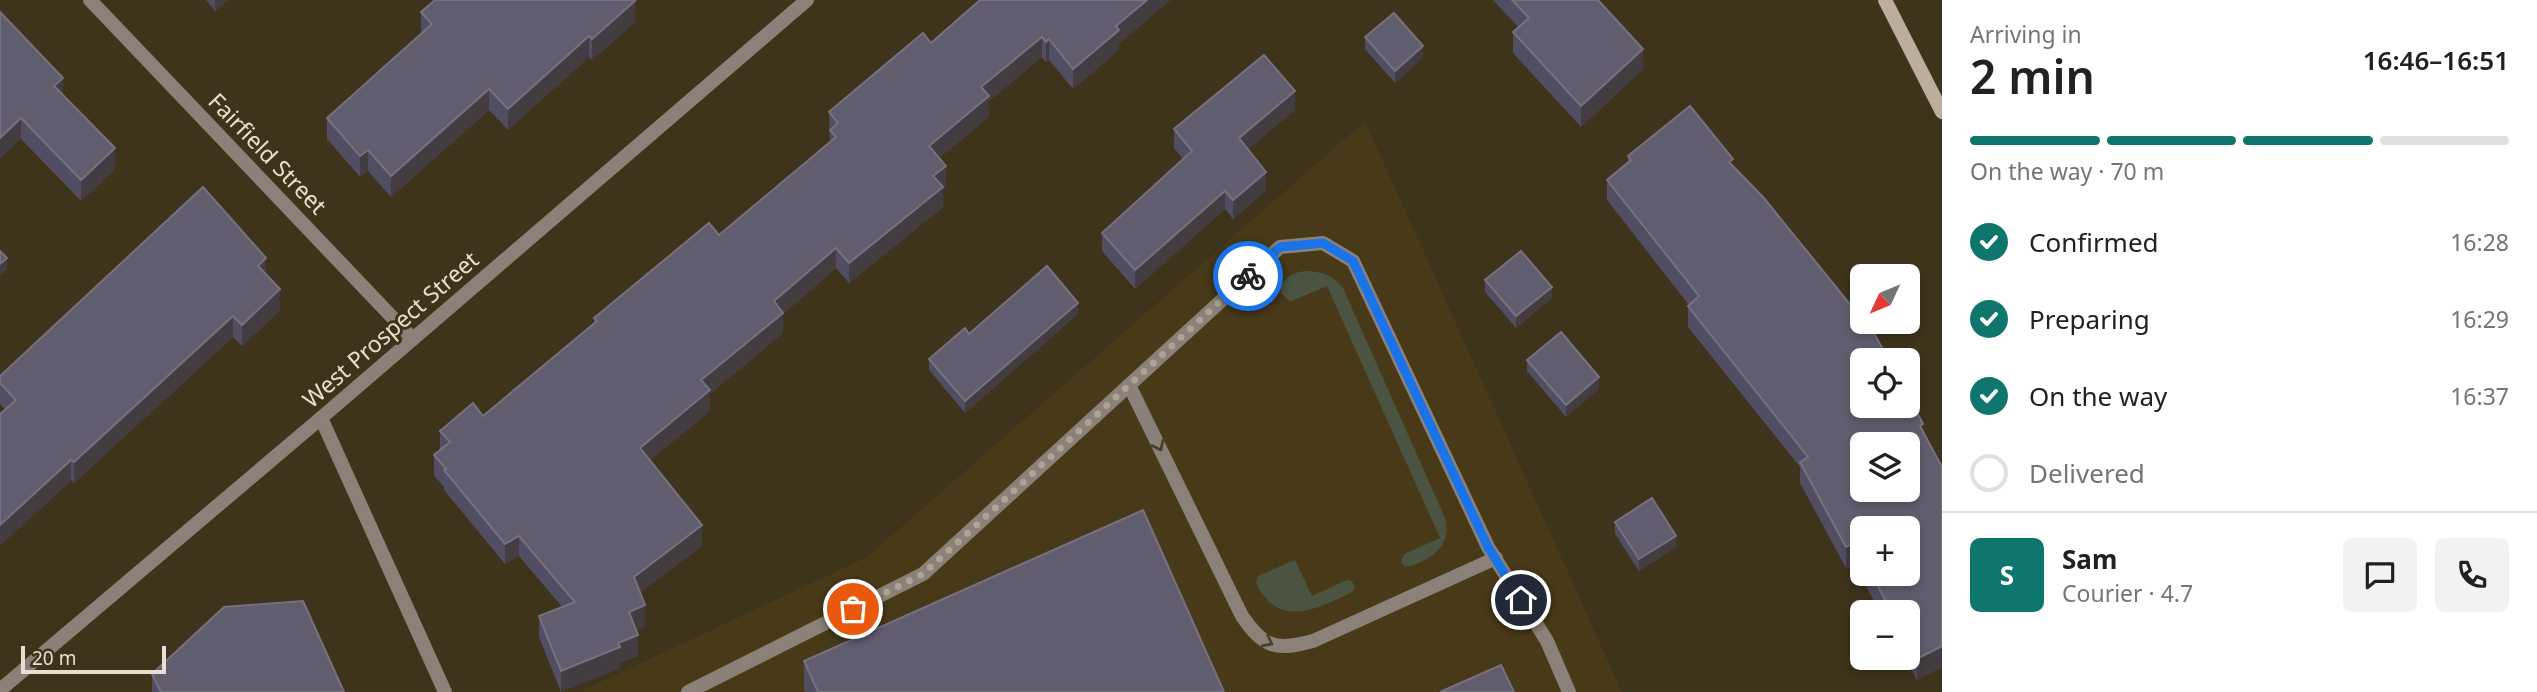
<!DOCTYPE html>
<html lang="en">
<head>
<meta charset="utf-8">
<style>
	body { margin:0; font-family:"Noto Sans",sans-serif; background:#f2f2f2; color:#202124; height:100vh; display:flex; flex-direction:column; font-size:26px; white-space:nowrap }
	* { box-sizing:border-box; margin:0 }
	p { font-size:23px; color:#757577 }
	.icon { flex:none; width:38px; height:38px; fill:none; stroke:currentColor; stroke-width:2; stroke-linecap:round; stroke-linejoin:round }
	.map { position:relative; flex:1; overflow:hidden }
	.drawer { display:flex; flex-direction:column; background:#fff; width:595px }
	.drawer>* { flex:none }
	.needle { width:46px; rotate:226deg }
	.buttons { position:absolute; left:1850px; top:264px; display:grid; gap:14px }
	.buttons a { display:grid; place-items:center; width:70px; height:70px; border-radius:10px; background:#fff; box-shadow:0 4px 10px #0003; font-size:35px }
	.scale { position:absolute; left:21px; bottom:18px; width:145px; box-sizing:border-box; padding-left:7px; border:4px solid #e7e0d2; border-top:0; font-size:19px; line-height:24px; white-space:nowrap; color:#e7e0d2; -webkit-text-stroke:5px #3e331b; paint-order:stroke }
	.pin { position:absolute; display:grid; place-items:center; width:60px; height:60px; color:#fff; margin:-30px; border:4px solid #fff; border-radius:50%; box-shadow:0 2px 7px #0007 }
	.courier { position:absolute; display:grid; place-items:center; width:70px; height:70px; margin:-35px; border:5px solid #1a73e8; border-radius:50%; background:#fff; color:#222; box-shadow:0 2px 9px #0007 }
	.head em { font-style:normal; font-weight:600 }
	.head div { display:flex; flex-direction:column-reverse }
	.head { display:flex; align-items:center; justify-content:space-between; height:119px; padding:0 28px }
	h1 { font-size:46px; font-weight:600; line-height:52px }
	.bar { display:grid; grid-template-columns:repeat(4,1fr); gap:10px 7px; align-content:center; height:84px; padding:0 28px }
	.bar i { height:9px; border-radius:5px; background:#e0e0e0 }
	.bar .selected { background:#0f766e }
	.bar p { grid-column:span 4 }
	.line { display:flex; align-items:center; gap:18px; padding:0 28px; border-top:2px solid #e0e0e0 }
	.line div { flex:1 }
	.round { display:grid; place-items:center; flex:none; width:74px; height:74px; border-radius:10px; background:#f2f2f2 }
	ol { padding:0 28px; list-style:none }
	li { display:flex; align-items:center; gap:21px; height:77px }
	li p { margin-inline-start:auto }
	li .icon { padding:7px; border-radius:50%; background:#0f766e; color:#fff; stroke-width:4 }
	li:last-child { color:#757577 }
	li i { width:38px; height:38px; border:4px solid #e0e0e0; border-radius:50% }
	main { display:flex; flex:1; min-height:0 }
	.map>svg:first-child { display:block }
</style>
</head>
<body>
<main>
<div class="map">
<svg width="1942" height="692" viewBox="0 0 1942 692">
	<rect width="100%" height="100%" fill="#3e331b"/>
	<path fill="#483919" d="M1365 121 1622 692H579L867 557Z"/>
	<g fill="#4a5440">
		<path d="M1306 271C1321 271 1334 276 1343 288L1446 520C1450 541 1439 553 1421 562 1414 565 1411 567 1404 566L1401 562 1404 554 1440 538 1327 286 1290 302 1281 293V286C1287 275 1295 272 1306 271Z"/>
		<path d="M1295 560 1312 596 1347 580 1352 581 1355 588 1351 593C1316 609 1277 630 1256 582L1258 576Z"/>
	</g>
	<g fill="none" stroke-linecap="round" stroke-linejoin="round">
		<g stroke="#8b8178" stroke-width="14">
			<path d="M1129 385 1242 616C1264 648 1276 651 1313 641L1496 558"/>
			<path d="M688 692 923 574 1280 247 1323 243 1353 261 1488 547 1547 641 1569 692"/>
		</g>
		<g stroke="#8b8178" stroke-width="14">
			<path d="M90 0 413 339"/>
			<path d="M321 418 445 692"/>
			<path d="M0 690 321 418 807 0"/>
		</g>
		<path stroke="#bcad9d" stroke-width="14" d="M1885 0 1942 112"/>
	</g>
	<g fill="#514d63" fill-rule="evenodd">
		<path d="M206 0H228L215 11Z"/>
		<path d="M980 0 1119 44V50L1073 89 1049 60 1046 62 1042 57 989 101V117L939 158 946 186 943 189V207L849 283 836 268 783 314V333L710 394V411L650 460 702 546 640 592 645 626 636 630 638 656 620 663V668L561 692 539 637V616L562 607 519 556 505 564 444 490V487L434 476V455L440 451V431L483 416 594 324V318L719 235 830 142 829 112 931 43Z"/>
		<path d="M1493 0H1598L1643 69 1581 127 1513 53V32L1519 28Z"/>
		<path d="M0 12 63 94 115 169 81 201 21 139Z"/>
		<path d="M421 12 635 22 592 60 589 57 508 130 489 110 391 197 368 171 360 177 327 139V118L421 33Z"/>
		<path d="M1365 37 1423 58 1395 83 1365 49Z"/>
		<path d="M1295 110 1248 149 1266 190 1233 219 1225 209 1135 289 1102 251V233L1183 159 1174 148V129Z"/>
		<path d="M1628 156 1733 166 1923 432 1942 467V667L1917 680 1905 658H1908V612H1880L1854 564 1846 568 1800 483V467L1688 327V306L1689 305 1607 200V180L1628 163ZM1862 528 1908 574H1862Z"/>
		<path d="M266 274 280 310 242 346 233 337 74 483 0 404V376Z"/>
		<path d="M1485 280 1552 298 1516 328 1485 292Z"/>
		<path d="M1078 314 965 413 929 370V359L969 334Z"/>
		<path d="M1527 360 1599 389 1566 417 1527 371Z"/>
		<path d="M1615 522 1676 547 1639 571 1615 534Z"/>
		<path d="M804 661 1224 692H806L804 689Z"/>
		<path d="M152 674 344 692H152Z"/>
	</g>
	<g fill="#433c41">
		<path d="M215 0H228L215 11Z"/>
		<path d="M1147 0H1171L1119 44V50L1073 89V69L1116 26Z"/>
		<path d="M635 1V22L592 60V39Z"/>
		<path d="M589 36V57L508 130V109Z"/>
		<path d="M1042 37V57L989 101V117L929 166V146L981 87Z"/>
		<path d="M1049 39V60L1046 62V42Z"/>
		<path d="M1423 46V58L1395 83V71Z"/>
		<path d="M1643 49V69L1581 127V106Z"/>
		<path d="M63 78V99L54 86Z"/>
		<path d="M489 89V110L391 197V176Z"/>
		<path d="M1295 91V110L1239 157V138Z"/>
		<path d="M21 118V139L0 159V138Z"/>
		<path d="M115 148V169L81 201V180Z"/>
		<path d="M368 150V171L360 177V156Z"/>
		<path d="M946 166V186L943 189V207L849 283V263L933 176Z"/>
		<path d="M1266 172V190L1233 219V200Z"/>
		<path d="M1225 191V209L1135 289V270Z"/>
		<path d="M836 248V268L783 314V333L710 394V411L640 468V448L774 301Z"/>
		<path d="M7 258V270L0 276V264Z"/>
		<path d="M266 258V279L258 266Z"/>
		<path d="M1552 287V298L1516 328V316Z"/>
		<path d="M280 289V310L242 346V325Z"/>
		<path d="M1078 303V314L965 413V401Z"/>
		<path d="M233 316V337L74 483V462Z"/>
		<path d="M1599 377V389L1566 417V405Z"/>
		<path d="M71 460V481L0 546V525Z"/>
		<path d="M702 525V546L634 597V577Z"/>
		<path d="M519 536V556L505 564V544Z"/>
		<path d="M1676 536V547L1639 571V559Z"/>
		<path d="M1854 543V564L1846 568V547Z"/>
		<path d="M645 605V626L629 633V612Z"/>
		<path d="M638 635V656L620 663V668L561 692V671L618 643Z"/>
		<path d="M1942 646V667L1917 680V659Z"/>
	</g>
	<g fill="#615d6f" stroke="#76717f" stroke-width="2" fill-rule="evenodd">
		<path d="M435 0H634L635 1 592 39 589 36 508 109 489 89 391 176 368 150 360 156 327 118 432 24 421 12Z"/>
		<path d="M980 0H1147L1116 26 1119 30 1073 69 1049 39 1046 42 1042 37 981 87 989 96 929 146 946 166 933 176 943 187 849 263 836 248 774 301 783 313 701 380 710 390 640 448 702 525 634 577 645 605 629 612 638 635 618 643 620 647 561 671 539 616 575 602 519 536 505 544 444 470 446 469 434 455 450 442 440 431 473 403 483 416 597 321 594 318 709 223 719 235 836 137 830 130 838 123 829 112 923 33 931 43Z"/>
		<path d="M1512 0H1598L1643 49 1581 106 1513 32 1529 18Z"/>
		<path d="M0 12 63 78 54 86 115 148 81 180 21 118 0 138Z"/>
		<path d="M1394 13 1423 46 1395 71 1365 37Z"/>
		<path d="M1264 55 1295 91 1239 138 1266 172 1233 200 1225 191 1135 270 1102 233 1192 151 1174 129Z"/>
		<path d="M1690 106 1733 159 1729 162 1763 197 1862 319V322H1865L1875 335 1889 360H1862V406H1908V395L1923 424 1920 426 1942 467V646L1917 659 1908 642V612H1892L1871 574H1908V528H1862V558L1854 543 1846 547 1800 462 1808 457 1688 306 1699 296 1607 180 1631 160 1628 156ZM1862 444H1908V490H1862Z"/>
		<path d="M203 187 266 258 258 266 280 289 242 325 233 316 74 462 71 460 0 525V414L16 400 0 383V376Z"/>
		<path d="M0 251 7 258 0 264Z"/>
		<path d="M1521 251 1552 287 1516 316 1485 280Z"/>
		<path d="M1047 266 1078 303 965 401 929 359 965 328 969 334Z"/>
		<path d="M1561 332 1599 377 1566 405 1527 360Z"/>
		<path d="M1652 498 1676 536 1639 559 1615 522Z"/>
		<path d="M1143 510 1224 692H818L804 661Z"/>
		<path d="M303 601 344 692H161L152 674 224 607Z"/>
		<path d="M1501 665 1514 692H1440Z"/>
	</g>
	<defs><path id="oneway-chevron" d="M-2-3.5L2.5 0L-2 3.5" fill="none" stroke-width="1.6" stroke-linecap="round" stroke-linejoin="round" transform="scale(1.75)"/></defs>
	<g stroke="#4a3f29">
		<use href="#oneway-chevron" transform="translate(1159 446) rotate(64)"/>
		<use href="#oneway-chevron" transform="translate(1268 642) rotate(27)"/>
	</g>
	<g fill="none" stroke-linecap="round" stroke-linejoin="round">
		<path stroke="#aca392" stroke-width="7" stroke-dasharray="0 12.6" d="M853 609 923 574 1248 276"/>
		<path stroke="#1a73e8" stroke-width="9" d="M1248 276 1280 247 1323 243 1353 261 1488 547 1521 600"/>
	</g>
	<g text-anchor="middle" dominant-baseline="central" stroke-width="6" stroke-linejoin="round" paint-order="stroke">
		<g font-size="23" fill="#e7e0d2" stroke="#3e331b">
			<text transform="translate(268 153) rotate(46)">Fairfield Street</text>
			<text transform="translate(390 329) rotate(-41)">West Prospect Street</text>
		</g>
	</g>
</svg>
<div class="buttons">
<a><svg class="needle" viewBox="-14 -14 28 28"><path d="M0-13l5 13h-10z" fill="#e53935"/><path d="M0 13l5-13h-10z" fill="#757577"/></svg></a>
<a><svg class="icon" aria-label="locate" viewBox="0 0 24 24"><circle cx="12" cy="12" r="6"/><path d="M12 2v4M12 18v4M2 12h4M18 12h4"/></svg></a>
<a><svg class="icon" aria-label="layers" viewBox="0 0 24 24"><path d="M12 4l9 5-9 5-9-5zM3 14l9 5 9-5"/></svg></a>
<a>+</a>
<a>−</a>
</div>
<div class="scale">20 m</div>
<div class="pin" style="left:853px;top:609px;background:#ea580c"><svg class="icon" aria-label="bag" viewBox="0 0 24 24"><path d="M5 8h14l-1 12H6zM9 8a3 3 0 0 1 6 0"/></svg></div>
<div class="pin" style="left:1521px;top:600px;background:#1f2937"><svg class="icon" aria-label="home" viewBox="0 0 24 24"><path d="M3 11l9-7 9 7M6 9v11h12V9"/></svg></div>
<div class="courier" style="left:1248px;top:276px"><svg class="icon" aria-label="bike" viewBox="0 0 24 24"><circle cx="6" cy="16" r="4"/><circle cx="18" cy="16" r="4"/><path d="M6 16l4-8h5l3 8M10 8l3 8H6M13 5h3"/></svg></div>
</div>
<section class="drawer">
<div class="head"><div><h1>2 min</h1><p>Arriving in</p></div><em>16:46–16:51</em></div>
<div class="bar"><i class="selected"></i><i class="selected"></i><i class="selected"></i><i></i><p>On the way · 70 m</p></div>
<ol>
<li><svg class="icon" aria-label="check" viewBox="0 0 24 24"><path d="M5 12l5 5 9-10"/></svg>Confirmed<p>16:28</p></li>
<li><svg class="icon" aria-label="check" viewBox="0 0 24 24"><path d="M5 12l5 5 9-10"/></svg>Preparing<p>16:29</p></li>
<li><svg class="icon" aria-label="check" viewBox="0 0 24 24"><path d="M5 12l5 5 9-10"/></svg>On the way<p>16:37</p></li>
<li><i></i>Delivered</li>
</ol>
<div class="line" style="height:126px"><b class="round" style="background:#0f766e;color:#fff">S</b><div><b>Sam</b><p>Courier · 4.7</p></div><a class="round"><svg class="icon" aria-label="chat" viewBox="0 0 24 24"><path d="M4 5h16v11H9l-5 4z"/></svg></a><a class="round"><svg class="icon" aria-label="phone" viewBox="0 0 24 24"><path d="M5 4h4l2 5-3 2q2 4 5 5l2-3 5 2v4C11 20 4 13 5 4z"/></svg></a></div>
</section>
</main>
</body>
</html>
